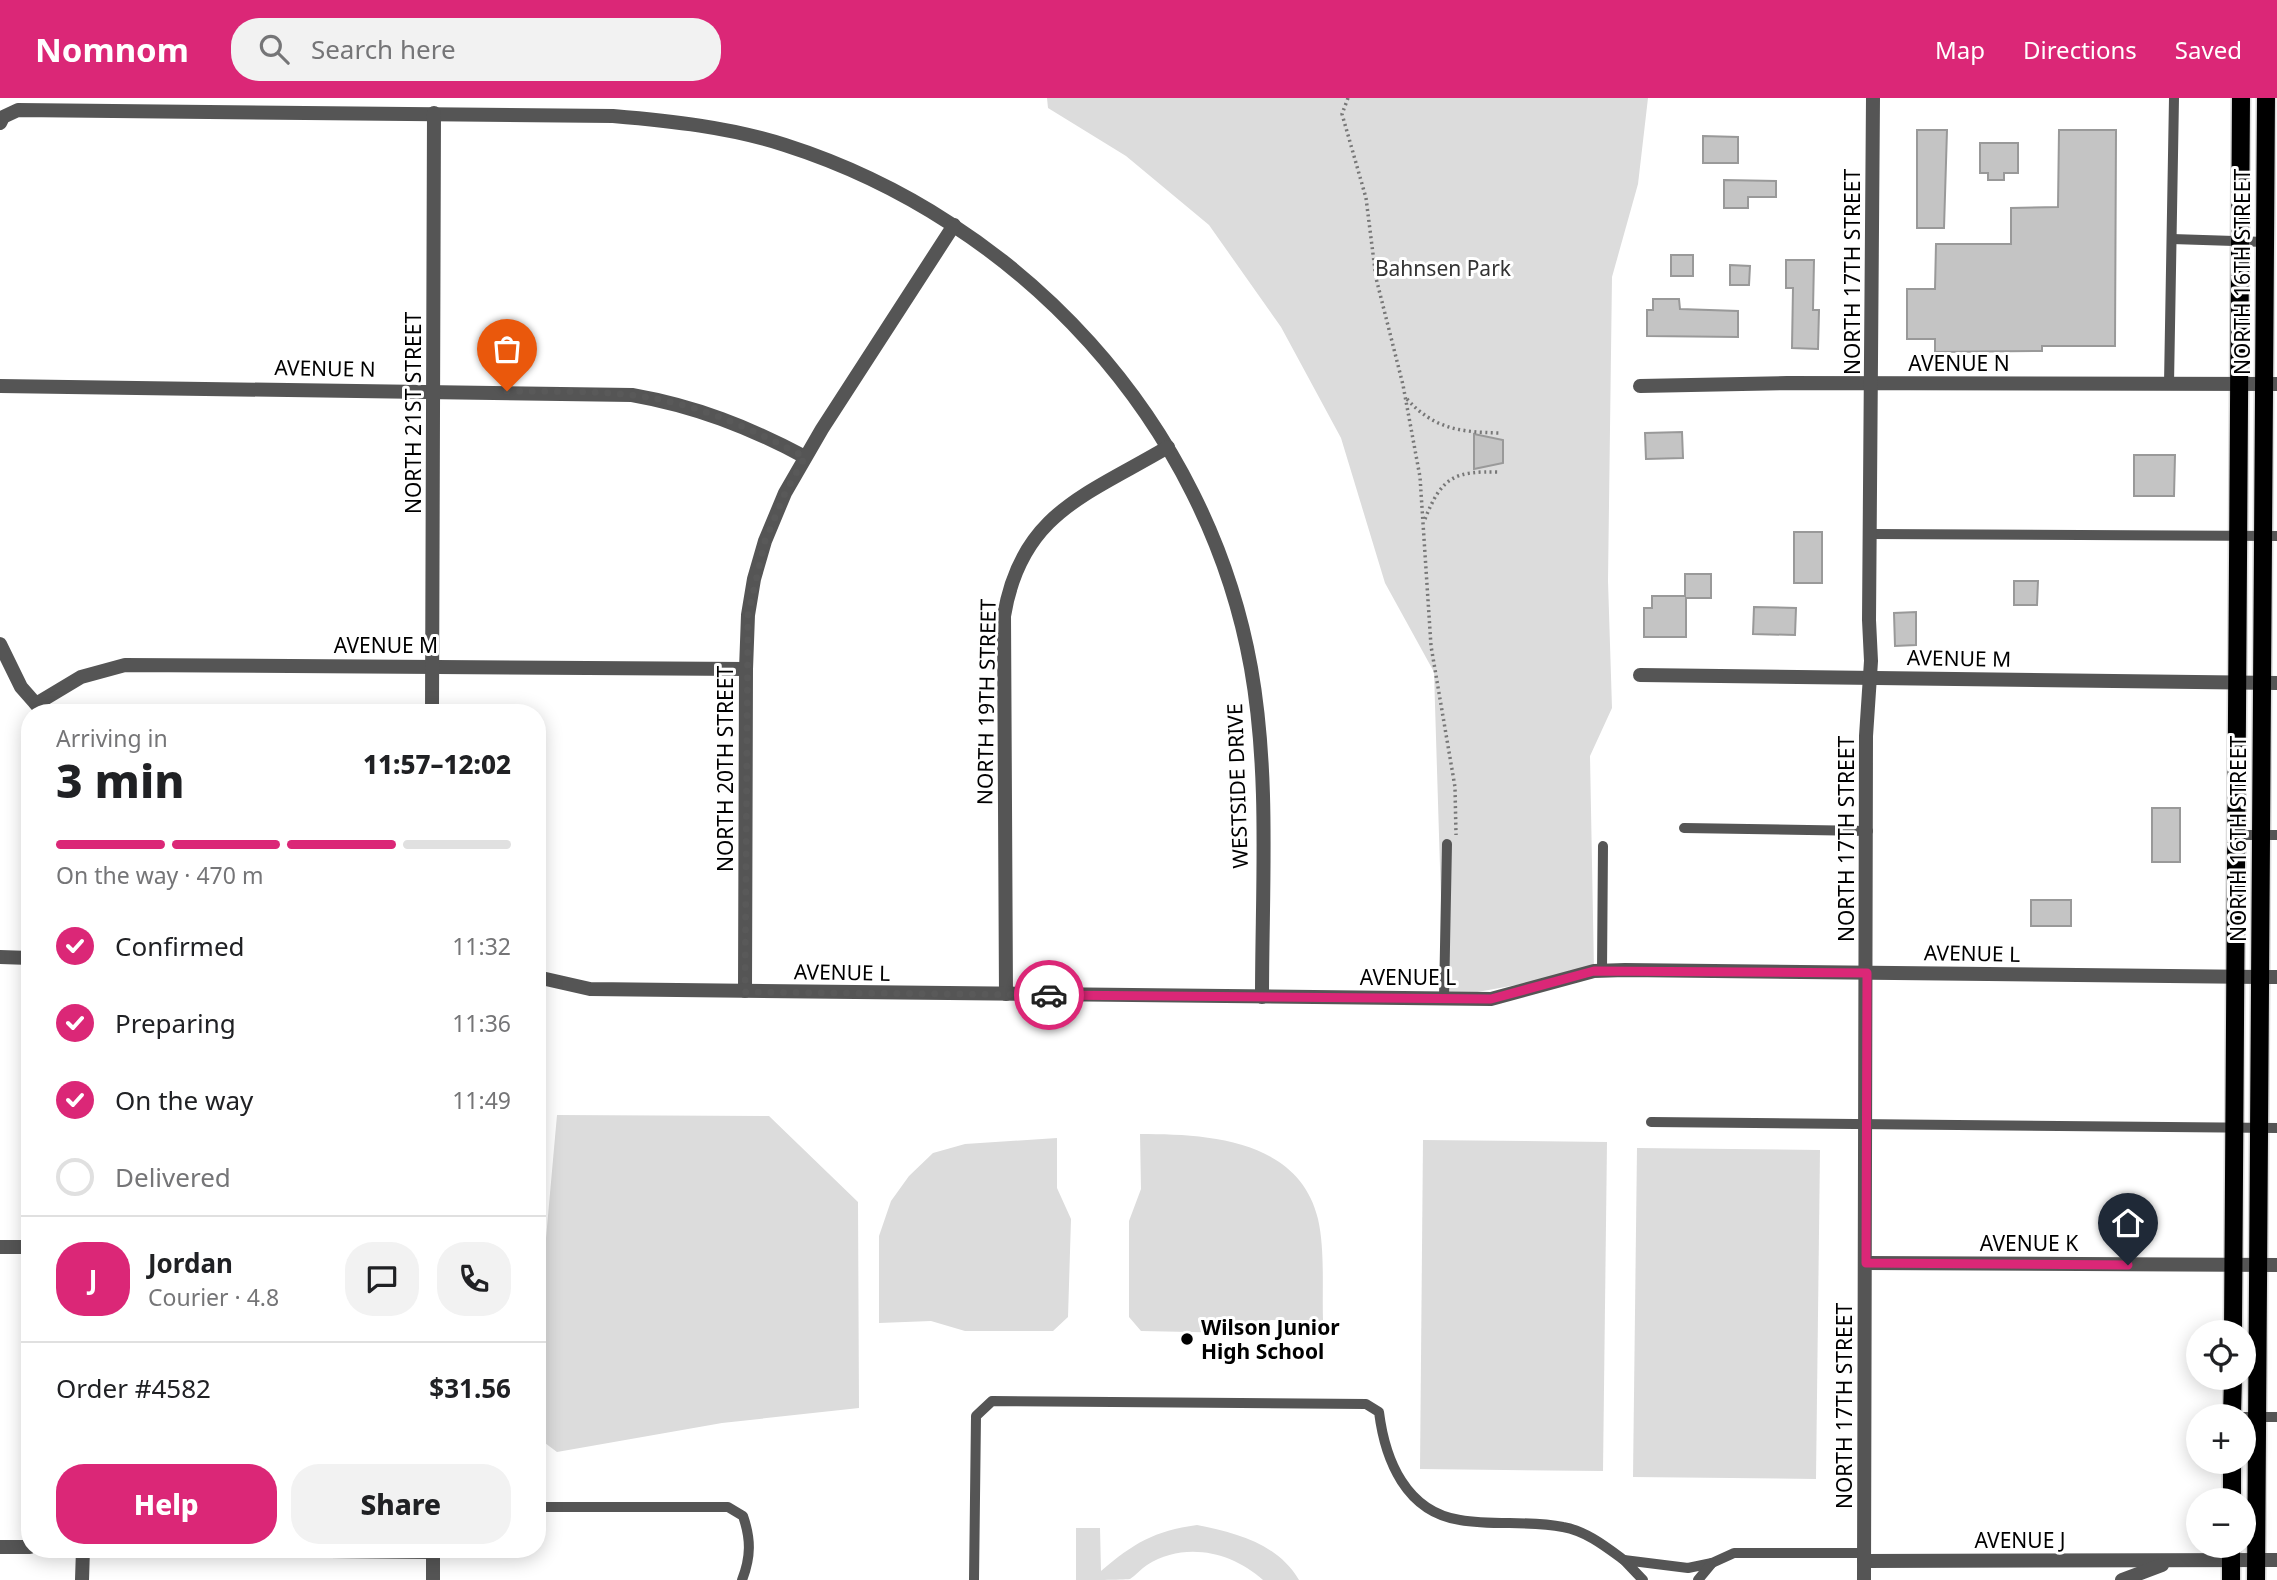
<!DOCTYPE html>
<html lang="en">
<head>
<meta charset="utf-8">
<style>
	body { margin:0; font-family:"Noto Sans",sans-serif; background:#f2f2f2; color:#202124; height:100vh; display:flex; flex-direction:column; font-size:26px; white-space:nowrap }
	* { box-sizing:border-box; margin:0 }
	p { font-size:23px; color:#757577 }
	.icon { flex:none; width:38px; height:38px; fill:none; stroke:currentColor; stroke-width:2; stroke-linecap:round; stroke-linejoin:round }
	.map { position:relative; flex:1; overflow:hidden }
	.side { position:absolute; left:21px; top:606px; width:525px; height:854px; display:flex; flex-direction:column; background:#fff; border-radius:28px; box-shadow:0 4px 18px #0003 }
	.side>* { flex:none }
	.controls { position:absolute; left:2186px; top:1222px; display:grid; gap:14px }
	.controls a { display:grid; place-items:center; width:70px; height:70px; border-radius:50%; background:#fff; box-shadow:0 4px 18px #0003; font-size:35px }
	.pin { position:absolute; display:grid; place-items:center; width:60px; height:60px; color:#fff; margin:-72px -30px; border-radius:50% 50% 50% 0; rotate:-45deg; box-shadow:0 0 7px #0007 }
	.pin .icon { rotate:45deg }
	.courier { position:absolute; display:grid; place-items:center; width:70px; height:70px; margin:-35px; border:5px solid #db2777; border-radius:50%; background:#fff; color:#222; box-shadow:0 2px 9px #0007 }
	.summary em { font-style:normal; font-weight:800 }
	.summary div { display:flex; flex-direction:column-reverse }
	.summary { display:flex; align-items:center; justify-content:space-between; height:119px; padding:0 35px }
	h1 { font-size:46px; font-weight:800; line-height:52px }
	.bar { display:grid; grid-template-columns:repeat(4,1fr); gap:10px 7px; align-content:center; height:84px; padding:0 35px }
	.bar i { height:9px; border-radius:5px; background:#e0e0e0 }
	.bar .active { background:#db2777 }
	.bar p { grid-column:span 4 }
	.line { display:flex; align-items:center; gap:18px; padding:0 35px; border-top:2px solid #e0e0e0 }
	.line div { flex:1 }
	.round { display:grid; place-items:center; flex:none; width:74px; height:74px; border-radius:28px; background:#f2f2f2 }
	ol { padding:0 35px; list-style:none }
	li { display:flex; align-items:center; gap:21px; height:77px }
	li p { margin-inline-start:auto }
	li .icon { padding:7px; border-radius:50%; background:#db2777; color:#fff; stroke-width:4 }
	li:last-child { color:#757577 }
	li i { width:38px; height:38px; border:4px solid #e0e0e0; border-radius:50% }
	.primary-button { display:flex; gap:14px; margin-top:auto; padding:14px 35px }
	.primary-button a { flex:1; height:80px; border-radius:28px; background:#db2777; color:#fff; font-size:28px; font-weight:800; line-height:80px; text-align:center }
	.primary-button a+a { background:#f2f2f2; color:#202124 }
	header { display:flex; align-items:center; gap:42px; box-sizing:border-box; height:98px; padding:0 35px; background:#db2777; color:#fff }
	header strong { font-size:33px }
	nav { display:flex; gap:38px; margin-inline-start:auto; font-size:24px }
	.search { width:490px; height:63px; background:#f2f2f2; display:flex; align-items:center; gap:18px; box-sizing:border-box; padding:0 24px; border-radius:28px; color:#757577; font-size:26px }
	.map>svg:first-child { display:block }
</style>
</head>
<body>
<header>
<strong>Nomnom</strong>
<div class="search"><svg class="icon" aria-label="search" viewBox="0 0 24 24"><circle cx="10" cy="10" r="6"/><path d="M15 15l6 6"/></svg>Search here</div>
<nav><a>Map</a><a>Directions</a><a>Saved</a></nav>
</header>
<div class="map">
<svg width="2277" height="1482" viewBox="0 0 2277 1482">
	<rect width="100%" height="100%" fill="#fff"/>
	<g fill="#dcdcdc">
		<path d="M1047 0H1648L1638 86 1612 179 1608 483 1612 610 1590 658 1594 873 1444 900 1434 574 1385 485 1341 340 1281 229 1209 127 1126 58 1048 10Z"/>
		<path d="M557 1017 769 1018 858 1104 859 1310 722 1325 557 1354 537 1339V1241Z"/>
		<path d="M1140 1036C1207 1036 1299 1041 1318 1121 1325 1152 1322 1190 1323 1223L1271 1222 1240 1235 1141 1233 1129 1219V1123L1141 1091Z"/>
		<path d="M1057 1040V1090L1071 1121 1068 1219 1053 1233H965L931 1223 879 1225V1138L891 1103 909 1078 933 1055 965 1046Z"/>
		<path d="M1423 1042 1607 1044 1603 1373 1420 1371Z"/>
		<path d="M1637 1050 1820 1052 1816 1381 1633 1379Z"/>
		<path d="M1197 1427C1236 1435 1277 1445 1299 1482H1263C1232 1454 1185 1443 1147 1467 1141 1471 1136 1477 1130 1481 1122 1482 1087 1482 1076 1482V1430H1100L1101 1473C1134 1445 1154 1433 1197 1427Z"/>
	</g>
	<g fill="#c4c4c4" stroke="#999" stroke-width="2">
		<path d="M1917 32H1947L1944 130H1917Z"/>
		<path d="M2059 32H2116L2115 248H2042V253L1935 254V241H1907V191H1935L1936 146H2011V110L2058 109Z"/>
		<path d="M1703 38 1738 39V65H1703Z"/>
		<path d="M1980 45H2018V75H2004V82H1988V75H1980Z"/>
		<path d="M1724 82 1776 83V99H1748V110H1724Z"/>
		<rect x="1671" y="157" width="22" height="21"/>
		<path d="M1786 162H1814L1813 212H1819L1818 251 1792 250 1793 190H1786Z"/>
		<path d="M1730 167 1750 168 1749 187H1730Z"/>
		<path d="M1653 201H1679L1680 211 1738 213V239L1647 238V212H1653Z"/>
		<path d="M1682 334 1683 360 1646 361 1645 335Z"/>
		<path d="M1474 336 1503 342V365L1474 371Z"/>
		<path d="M2134 357H2175L2174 398H2134Z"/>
		<rect x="1794" y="434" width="28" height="51"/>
		<path d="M1685 476H1711V500H1686V539H1644V510H1652V498H1685Z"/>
		<path d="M2014 483H2038L2037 507H2014Z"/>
		<path d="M1754 509 1796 510 1795 537 1753 536Z"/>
		<path d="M1916 514V547L1895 548 1894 515Z"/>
		<rect x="2152" y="710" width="28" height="54"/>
		<rect x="2031" y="802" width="40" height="26"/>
	</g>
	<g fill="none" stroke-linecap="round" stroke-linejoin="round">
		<g stroke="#dbdbdb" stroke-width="21">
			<g id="primary">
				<path d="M2233 1234 2241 0"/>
				<path d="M2232 1318 2233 1279"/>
				<path d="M2232 1402V1363"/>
				<path d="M2231 1482V1447"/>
				<path d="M2256 1482 2266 0"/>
			</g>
		</g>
		<g stroke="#777" stroke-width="3.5" stroke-dasharray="2 3.5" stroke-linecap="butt">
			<path d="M1348 0 1342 16 1366 100 1376 180 1403 287 1420 379 1431 548 1455 689 1456 737"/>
			<path d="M1407 301C1434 331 1460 334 1499 335"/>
			<path d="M1425 421C1442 378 1455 373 1500 374"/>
		</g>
		<g stroke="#555" stroke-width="10">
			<path d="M2172 141 2265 144"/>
			<path d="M2169 286 2174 0"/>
			<path d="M1870 436 2277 438"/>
			<path d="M1684 730 1868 733"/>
			<path d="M2236 737H2277"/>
			<path d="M1602 873 1603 748"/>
			<path d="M1444 900 1447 746"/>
			<path d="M1651 1024 2277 1030"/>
			<path d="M2244 1319H2277"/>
			<path d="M537 1409H728L743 1418C751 1441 751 1459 742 1482"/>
			<path d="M974 1482 976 1318 992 1303 1366 1306 1379 1314C1385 1362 1406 1414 1460 1422 1494 1428 1529 1422 1563 1429 1586 1433 1605 1448 1624 1462"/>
			<path d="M1643 1482 1624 1462 1688 1470 1712 1465"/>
			<path d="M1698 1482 1712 1465 1734 1455H1864"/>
		</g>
		<g stroke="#555" stroke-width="14">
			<path d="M0 25 3 19 18 12 613 18C671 23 729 29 785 47 1020 122 1207 324 1251 570 1270 677 1262 790 1262 899"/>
			<path d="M0 288 632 297C695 308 749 329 805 359"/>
			<path d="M1640 288 1787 285 2277 286"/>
			<path d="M0 546 21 589 43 614"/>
			<path d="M1640 577 2277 585"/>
			<path d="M36 606 81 579 125 567 746 571"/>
			<path d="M432 614 434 15"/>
			<path d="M0 859 30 860"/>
			<path d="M2260 879H2277"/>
			<path d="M745 893 746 571 748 517 754 481 765 443 785 395 822 331 954 127"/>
			<path d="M1006 896 1004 518C1021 415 1087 397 1168 349"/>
			<path d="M0 1149H30"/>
			<path d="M1866 1165 2277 1167"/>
			<path d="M0 1449H30"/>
			<path d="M103 1451 433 1454"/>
			<path d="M1864 1463 2277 1462"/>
			<path d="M82 1482 83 1451"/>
			<path d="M1864 1482 1866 638 1871 563 1869 522 1873 0"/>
			<path d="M2122 1482 2162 1467"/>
		</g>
		<g stroke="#555" stroke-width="14">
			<path d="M537 879 590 891 1491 901 1594 873 1625 872 2260 879"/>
			<path d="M433 1451V1482"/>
		</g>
		<use href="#primary" stroke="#000" stroke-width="18"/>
	</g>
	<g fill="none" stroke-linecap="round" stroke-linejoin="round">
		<path stroke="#595959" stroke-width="7" stroke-dasharray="0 12.6" d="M507 293C548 294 589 292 630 297 693 303 750 330 805 359L785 395 765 443 748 517 745 894 1049 897"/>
		<path stroke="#db2777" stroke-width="9" d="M1049 897 1491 901 1594 873 1867 875 1866 1165 2128 1167"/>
	</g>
	<circle fill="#000" stroke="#fff" stroke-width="2.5" cx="1187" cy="1241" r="7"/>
	<g text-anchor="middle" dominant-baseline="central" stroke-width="6" stroke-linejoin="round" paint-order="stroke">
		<g font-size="21" fill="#333" stroke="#fff">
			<text x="1443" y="170">Bahnsen Park</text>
		</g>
		<g font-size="21" fill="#000" stroke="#fff">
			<text transform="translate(1852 174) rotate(-90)">NORTH 17TH STREET</text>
			<text transform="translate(2242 174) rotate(-90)">NORTH 16TH STREET</text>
			<text x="1959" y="265">AVENUE N</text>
			<text transform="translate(325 270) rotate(1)">AVENUE N</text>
			<text transform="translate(413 315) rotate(-90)">NORTH 21ST STREET</text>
			<text x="386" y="547">AVENUE M</text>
			<text transform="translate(1959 560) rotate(1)">AVENUE M</text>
			<text transform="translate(986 604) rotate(-89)">NORTH 19TH STREET</text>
			<text transform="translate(725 671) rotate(-90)">NORTH 20TH STREET</text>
			<text transform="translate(1237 688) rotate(-92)">WESTSIDE DRIVE</text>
			<text transform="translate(1846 741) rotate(-90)">NORTH 17TH STREET</text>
			<text transform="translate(2238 741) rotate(-90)">NORTH 16TH STREET</text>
			<text transform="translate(1972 855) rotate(1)">AVENUE L</text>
			<text transform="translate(842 874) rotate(1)">AVENUE L</text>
			<text x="1408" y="879">AVENUE L</text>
			<text x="2029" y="1145">AVENUE K</text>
			<text transform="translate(1844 1308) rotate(-90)">NORTH 17TH STREET</text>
			<text x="2020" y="1442">AVENUE J</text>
		</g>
		<g font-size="21" font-weight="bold" fill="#000" stroke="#fff" text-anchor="start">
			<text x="1201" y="1229">Wilson Junior<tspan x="1201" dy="24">High School</tspan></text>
		</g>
	</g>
</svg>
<div class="controls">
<a><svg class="icon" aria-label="locate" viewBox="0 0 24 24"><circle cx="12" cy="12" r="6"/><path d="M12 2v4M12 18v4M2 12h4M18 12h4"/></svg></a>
<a>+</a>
<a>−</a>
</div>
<div class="pin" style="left:507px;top:293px;background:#ea580c"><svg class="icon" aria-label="bag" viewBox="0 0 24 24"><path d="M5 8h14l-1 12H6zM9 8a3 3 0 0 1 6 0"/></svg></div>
<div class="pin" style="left:2128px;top:1167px;background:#1f2937"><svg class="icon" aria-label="home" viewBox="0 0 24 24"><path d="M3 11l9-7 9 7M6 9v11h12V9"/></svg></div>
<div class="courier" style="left:1049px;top:897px"><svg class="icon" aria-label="car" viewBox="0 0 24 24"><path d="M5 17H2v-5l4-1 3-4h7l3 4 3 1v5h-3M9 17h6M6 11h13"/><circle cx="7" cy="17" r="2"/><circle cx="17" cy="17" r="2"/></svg></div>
<section class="side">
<div class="summary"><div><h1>3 min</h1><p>Arriving in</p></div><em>11:57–12:02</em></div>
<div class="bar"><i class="active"></i><i class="active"></i><i class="active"></i><i></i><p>On the way · 470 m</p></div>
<ol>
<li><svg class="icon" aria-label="check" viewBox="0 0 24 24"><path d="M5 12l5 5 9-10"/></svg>Confirmed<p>11:32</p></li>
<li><svg class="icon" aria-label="check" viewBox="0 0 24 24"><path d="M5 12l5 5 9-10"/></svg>Preparing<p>11:36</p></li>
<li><svg class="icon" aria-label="check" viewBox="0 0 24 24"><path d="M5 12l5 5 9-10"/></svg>On the way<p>11:49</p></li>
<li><i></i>Delivered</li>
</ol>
<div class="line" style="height:126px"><b class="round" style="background:#db2777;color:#fff">J</b><div><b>Jordan</b><p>Courier · 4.8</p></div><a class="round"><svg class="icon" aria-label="chat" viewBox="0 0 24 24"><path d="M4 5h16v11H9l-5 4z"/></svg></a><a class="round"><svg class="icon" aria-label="phone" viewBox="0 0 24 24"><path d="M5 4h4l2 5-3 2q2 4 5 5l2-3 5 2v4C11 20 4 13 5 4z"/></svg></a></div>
<div class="line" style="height:91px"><div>Order #4582</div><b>$31.56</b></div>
<div class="primary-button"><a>Help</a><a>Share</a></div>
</section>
</div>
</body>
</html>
